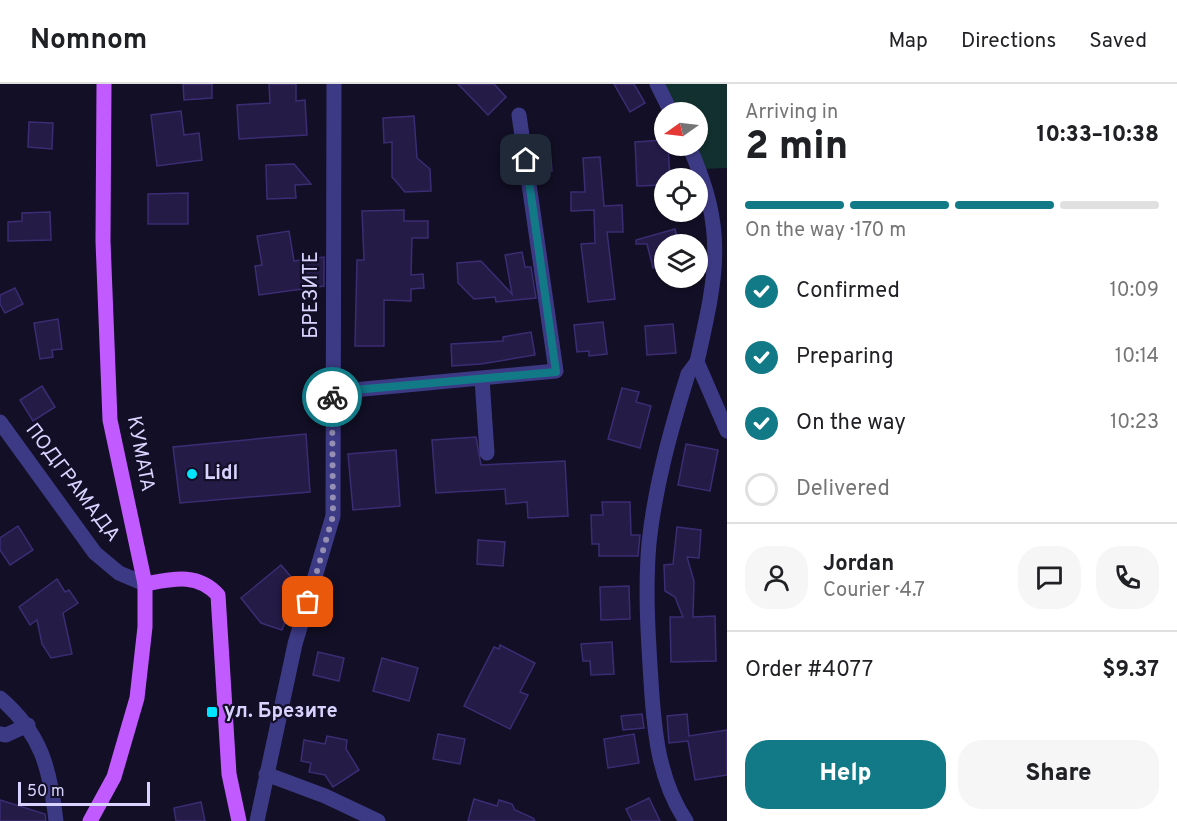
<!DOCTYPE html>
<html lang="en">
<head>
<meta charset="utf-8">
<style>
	body { margin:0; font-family:Overpass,sans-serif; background:#f6f6f6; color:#202124; height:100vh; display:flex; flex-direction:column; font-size:22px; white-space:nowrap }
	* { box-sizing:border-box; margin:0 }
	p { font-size:20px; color:#757577 }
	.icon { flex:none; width:33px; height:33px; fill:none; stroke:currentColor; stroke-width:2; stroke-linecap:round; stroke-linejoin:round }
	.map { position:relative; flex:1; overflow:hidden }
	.sheet { display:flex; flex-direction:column; background:#fff; width:450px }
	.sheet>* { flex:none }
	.needle { width:39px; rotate:256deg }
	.buttons { position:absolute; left:654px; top:18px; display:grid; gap:12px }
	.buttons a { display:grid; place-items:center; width:54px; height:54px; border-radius:50%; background:#fff; box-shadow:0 2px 4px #0004; font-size:30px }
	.scale { position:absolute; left:18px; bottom:15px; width:132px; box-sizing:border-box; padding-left:6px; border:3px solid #d9d4ff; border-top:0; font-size:16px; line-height:21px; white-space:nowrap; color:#d9d4ff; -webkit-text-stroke:4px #130f26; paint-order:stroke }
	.pin { position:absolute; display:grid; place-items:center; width:51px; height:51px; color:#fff; margin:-26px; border-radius:12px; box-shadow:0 3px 9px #0006 }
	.courier { position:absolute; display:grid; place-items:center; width:60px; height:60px; margin:-30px; border:4px solid #127987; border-radius:50%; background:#fff; color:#222; box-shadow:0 2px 8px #0007 }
	.head em { font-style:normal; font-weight:800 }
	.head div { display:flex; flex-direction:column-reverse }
	.head { display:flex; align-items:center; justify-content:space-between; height:102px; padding:0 18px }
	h1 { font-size:39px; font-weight:800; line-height:45px }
	.bar { display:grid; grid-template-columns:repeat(4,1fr); gap:9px 6px; align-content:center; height:72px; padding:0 18px }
	.bar i { height:8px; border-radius:4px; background:#e0e0e0 }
	.bar .active { background:#127987 }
	.bar p { grid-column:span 4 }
	.line { display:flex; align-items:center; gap:15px; padding:0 18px; border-top:2px solid #e0e0e0 }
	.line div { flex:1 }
	.round { display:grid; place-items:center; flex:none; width:63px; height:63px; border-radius:24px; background:#f6f6f6 }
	ol { padding:0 18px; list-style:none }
	li { display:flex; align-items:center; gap:18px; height:66px }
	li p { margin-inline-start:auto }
	li .icon { padding:6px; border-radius:50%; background:#127987; color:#fff; stroke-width:4 }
	li:last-child { color:#757577 }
	li i { width:33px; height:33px; border:3px solid #e0e0e0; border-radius:50% }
	.action { display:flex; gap:12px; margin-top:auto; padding:12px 18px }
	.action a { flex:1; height:69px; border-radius:24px; background:#127987; color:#fff; font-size:24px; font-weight:800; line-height:69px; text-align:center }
	.action a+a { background:#f6f6f6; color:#202124 }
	header { display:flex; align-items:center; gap:36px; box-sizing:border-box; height:84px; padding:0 30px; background:#fff; border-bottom:2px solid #e0e0e0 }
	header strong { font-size:28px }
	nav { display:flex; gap:33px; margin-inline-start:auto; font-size:21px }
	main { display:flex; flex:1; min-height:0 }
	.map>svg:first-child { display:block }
</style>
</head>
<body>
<header>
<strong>Nomnom</strong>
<nav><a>Map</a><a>Directions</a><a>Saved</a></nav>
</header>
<main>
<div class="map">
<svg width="727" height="737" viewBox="0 0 727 737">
	<rect width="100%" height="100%" fill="#130f26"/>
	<path fill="#12302f" d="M657 0H727V84L701 85 689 62H698V28H671Z"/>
	<g fill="#241b47" stroke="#3b2d73" stroke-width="1.5">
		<path d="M183 0H212V14L184 16Z"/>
		<path d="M269 0H296V17L305 16 307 51 239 55 237 21 270 19Z"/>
		<path d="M458 0H494L506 13 488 31Z"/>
		<path d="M614 0H634L645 19 630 28Z"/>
		<path d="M181 27 184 51 199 49 202 76 157 82 151 31Z"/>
		<path d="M414 32 417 74 430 85 431 107 405 108 392 93V58L384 59 383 34Z"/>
		<path d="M29 38 53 39 52 65 28 63Z"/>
		<path d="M664 56V62H668L670 94H664V101L637 102 635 58Z"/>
		<path d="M550 61 552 87 537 88 533 62Z"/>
		<path d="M600 73 604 122 622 121 623 148H607L615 215 588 218 581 160 595 159 594 126 571 127V108H585L583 74Z"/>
		<path d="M294 80 311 100 295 101 296 114 267 115 266 81Z"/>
		<path d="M188 109V140H148V110Z"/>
		<path d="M404 126V137H428V154H412L411 191 423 190 424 204 411 205V217L384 216V262H355L357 176H364L362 127Z"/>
		<path d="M50 128 51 156 8 157V138L22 137V129Z"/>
		<path d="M675 145 679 160H664V181L653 184 647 160H636V156Z"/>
		<path d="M289 147 294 177 324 173V202L259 211 255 182 262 181 257 152Z"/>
		<path d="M522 168 525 183H531L536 214 496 218 495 213 474 215 458 199 457 179 481 177 512 210 505 171Z"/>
		<path d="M15 204 23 220 5 229 0 220V211Z"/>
		<path d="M58 235 62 265 52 266 53 273 40 275 34 239Z"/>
		<path d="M603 238 607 270 589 272V267L577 268 574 241Z"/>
		<path d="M673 240 676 269 647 271 645 242Z"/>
		<path d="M531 248 535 271 481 280 452 282 451 260 503 257V253Z"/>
		<path d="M42 302 55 323 33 337 20 316Z"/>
		<path d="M622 304 639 308 636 318 651 322 640 364 608 355Z"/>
		<path d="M306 350 310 408 180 419 173 363Z"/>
		<path d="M476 353 481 381 565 377 568 432 528 434 527 418 506 420 505 405 436 409 432 356Z"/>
		<path d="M686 360 718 366 710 407 678 401Z"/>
		<path d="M396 366 400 422 353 426 348 370Z"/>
		<path d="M602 418H630L631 451H640L638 472H599V460H592L591 431H603Z"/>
		<path d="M18 442 33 466 10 481 0 466V454Z"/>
		<path d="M677 443 701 446 699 474 687 473 694 497 693 533 715 532 716 577 671 578 670 533H683L675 513 665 507 664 481 673 480Z"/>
		<path d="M478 456 505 458 503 482 477 480Z"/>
		<path d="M281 481 298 501 283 513 293 517 282 546 261 539 241 514Z"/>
		<path d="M57 495 65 508 69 506 78 519 63 529 72 570 51 574 42 560 37 536 30 541 19 523Z"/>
		<path d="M629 502 630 535 601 536 600 503Z"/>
		<path d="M612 558 614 590 591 591 590 577H583L581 560Z"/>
		<path d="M500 561 535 579 520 608 528 611 510 645 464 622 494 563 499 565Z"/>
		<path d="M318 568 344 574 339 597 313 591Z"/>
		<path d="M382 574 418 584 409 617 373 607Z"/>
		<path d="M642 630 644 644 623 646 621 632Z"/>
		<path d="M687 630 689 652 727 646V691L695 696 688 657 669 659 667 632Z"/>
		<path d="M438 650 465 655 460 680 433 675Z"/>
		<path d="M634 650 639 679 608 684 604 655Z"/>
		<path d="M327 652 347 656 346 665 359 686 333 703 325 691 309 688 311 679 301 677 304 656 325 660Z"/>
		<path d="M649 714 660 737H632L626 725Z"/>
		<path d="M474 715 497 722 499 716 512 720 515 726 533 734 535 737H468Z"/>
		<path d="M0 716 45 730 46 737H0Z"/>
		<path d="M201 718 205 737H176L174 724Z"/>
	</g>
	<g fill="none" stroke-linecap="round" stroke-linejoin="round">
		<g stroke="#3d3a85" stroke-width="15">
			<path d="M657 0 671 28"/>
			<path d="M697 278 727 347"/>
			<path d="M482 295 487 369"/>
			<path d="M332 308 556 287 519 31"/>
			<path d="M0 338 95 469 119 489 145 500"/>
			<path d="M0 614C41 649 50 684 56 737"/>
			<path d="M0 650 6 651 28 641"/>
			<path d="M266 690 325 712 378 737"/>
			<path d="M257 737 295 560 333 432 334 0"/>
			<path d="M686 737C658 695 654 646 651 597 648 551 645 505 649 459 655 402 671 345 688 290L697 278C717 189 727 147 689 62"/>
		</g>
		<g stroke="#c25bff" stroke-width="15">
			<path d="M145 500C172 495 197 488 218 511L229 690 239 737"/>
			<path d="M90 737 114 693 137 614 145 543V500L110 336 103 157 104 0"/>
		</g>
	</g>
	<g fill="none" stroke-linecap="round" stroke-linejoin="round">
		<path stroke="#948fb3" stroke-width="6" stroke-dasharray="0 10.8" d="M308 518 333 432 332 313"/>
		<path stroke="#127987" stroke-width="8" d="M332 313V308L556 288 526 76"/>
	</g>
	<g fill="#00e5ff" stroke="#130f26" stroke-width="2">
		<circle cx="192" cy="390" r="6"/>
		<rect x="206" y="622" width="12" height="12" rx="3"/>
	</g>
	<g text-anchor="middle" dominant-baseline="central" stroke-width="4.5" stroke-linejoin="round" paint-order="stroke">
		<g font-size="20" fill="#d9d4ff" stroke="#130f26">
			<text transform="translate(312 211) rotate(-90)">БРЕЗИТЕ</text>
			<text transform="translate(140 370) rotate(79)">КУМАТА</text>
			<text transform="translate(72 399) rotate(53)">ПОДГРАМАДА</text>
		</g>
		<g font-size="20" font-weight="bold" fill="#d9d4ff" stroke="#130f26" text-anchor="start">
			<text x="204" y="390">Lidl</text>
			<text x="224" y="628">ул. Брезите</text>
		</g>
	</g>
</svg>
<div class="buttons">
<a><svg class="needle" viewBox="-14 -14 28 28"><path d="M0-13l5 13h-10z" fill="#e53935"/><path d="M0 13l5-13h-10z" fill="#757577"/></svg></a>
<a><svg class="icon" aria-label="locate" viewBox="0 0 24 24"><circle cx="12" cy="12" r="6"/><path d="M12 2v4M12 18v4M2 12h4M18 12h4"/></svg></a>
<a><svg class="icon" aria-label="layers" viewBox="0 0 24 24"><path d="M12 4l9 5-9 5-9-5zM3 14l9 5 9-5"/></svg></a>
</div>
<div class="scale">50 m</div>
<div class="pin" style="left:308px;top:518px;background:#ea580c"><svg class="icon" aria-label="bag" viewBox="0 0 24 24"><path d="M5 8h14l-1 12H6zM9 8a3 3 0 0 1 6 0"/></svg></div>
<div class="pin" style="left:526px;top:76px;background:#1f2937"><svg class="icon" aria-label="home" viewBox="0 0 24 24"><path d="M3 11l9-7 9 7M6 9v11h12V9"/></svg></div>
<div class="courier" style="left:332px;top:313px"><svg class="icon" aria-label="bike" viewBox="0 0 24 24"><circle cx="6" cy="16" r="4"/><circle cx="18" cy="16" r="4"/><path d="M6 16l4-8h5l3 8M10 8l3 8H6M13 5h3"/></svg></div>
</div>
<section class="sheet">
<div class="head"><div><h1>2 min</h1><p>Arriving in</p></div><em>10:33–10:38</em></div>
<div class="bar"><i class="active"></i><i class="active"></i><i class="active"></i><i></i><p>On the way · 170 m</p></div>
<ol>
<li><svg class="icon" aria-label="check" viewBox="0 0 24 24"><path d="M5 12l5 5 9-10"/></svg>Confirmed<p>10:09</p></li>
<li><svg class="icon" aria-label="check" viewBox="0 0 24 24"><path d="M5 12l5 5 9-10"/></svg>Preparing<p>10:14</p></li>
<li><svg class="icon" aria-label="check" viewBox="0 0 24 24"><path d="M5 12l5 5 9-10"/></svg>On the way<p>10:23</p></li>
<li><i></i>Delivered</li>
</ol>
<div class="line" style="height:108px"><a class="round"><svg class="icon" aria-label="person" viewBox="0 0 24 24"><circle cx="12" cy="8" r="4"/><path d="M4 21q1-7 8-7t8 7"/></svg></a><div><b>Jordan</b><p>Courier · 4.7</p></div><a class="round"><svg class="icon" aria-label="chat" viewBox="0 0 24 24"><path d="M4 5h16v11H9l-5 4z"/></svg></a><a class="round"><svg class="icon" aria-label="phone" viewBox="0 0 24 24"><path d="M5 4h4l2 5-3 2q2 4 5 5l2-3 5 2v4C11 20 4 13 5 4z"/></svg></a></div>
<div class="line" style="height:78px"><div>Order #4077</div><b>$9.37</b></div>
<div class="action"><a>Help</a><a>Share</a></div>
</section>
</main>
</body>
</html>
